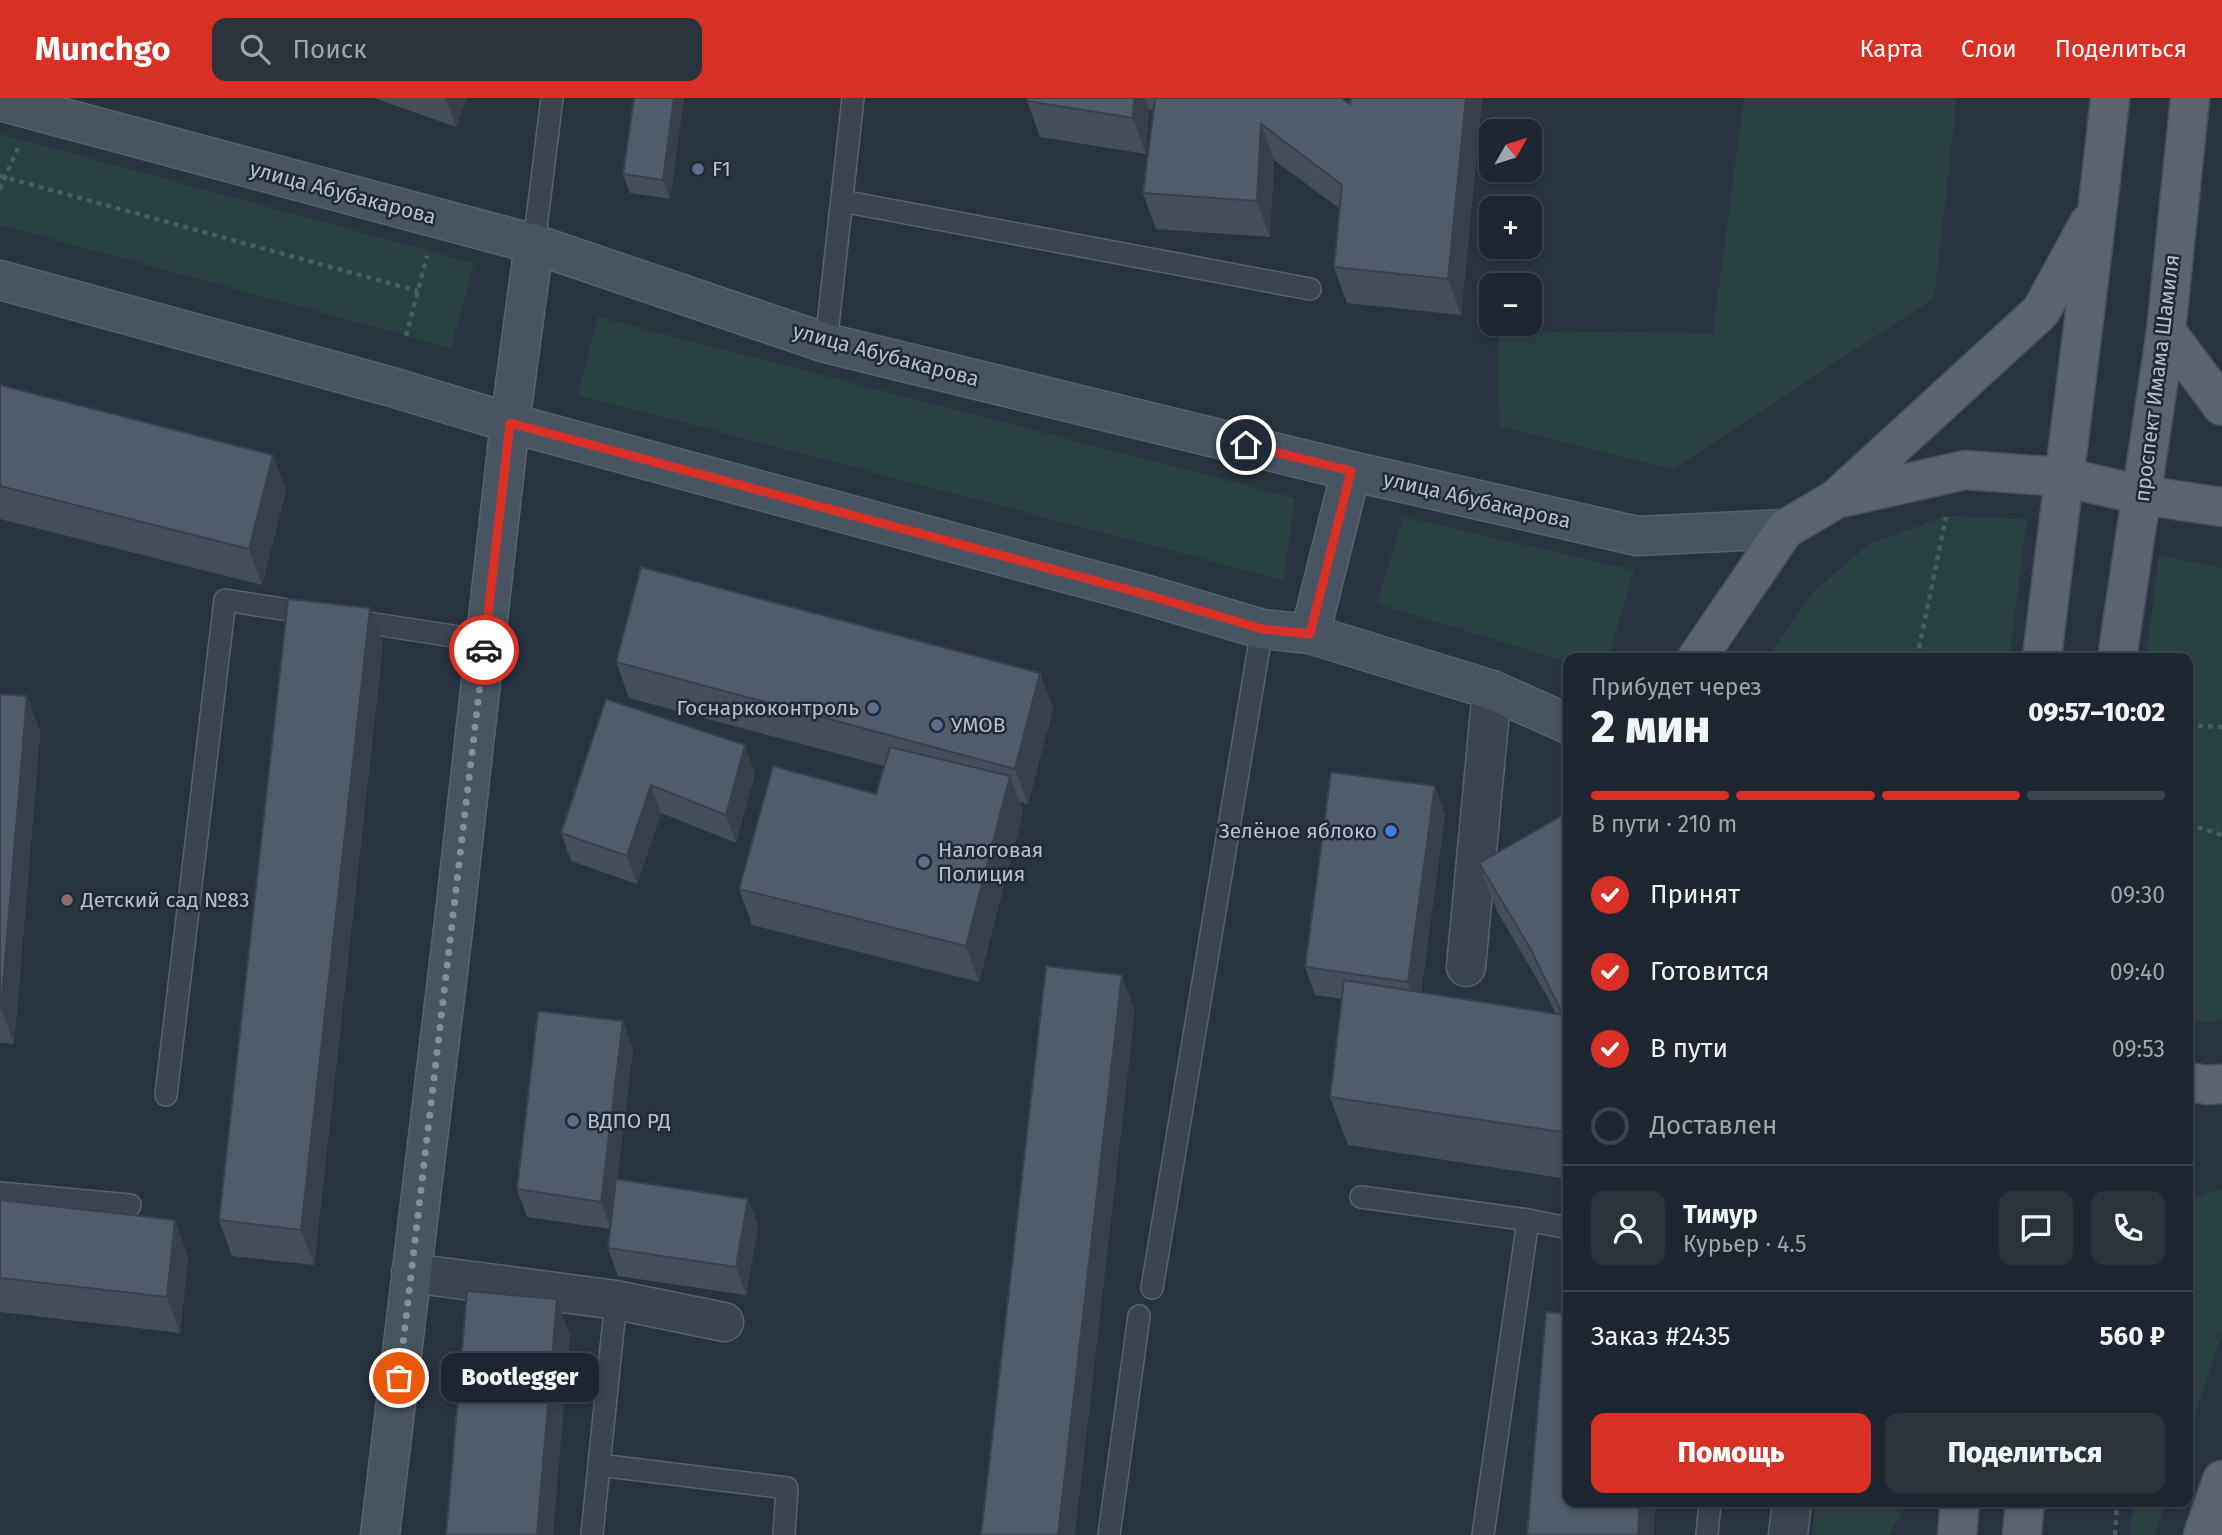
<!DOCTYPE html>
<html lang="ru">
<head>
<meta charset="utf-8">
<style>
	body { margin:0; font-family:"Fira Sans",sans-serif; background:#2a323c; color:#f1f3f6; height:100vh; display:flex; flex-direction:column; font-size:26px; white-space:nowrap }
	* { box-sizing:border-box; margin:0 }
	p { font-size:23px; color:#a0a5ab }
	.icon { flex:none; width:38px; height:38px; fill:none; stroke:currentColor; stroke-width:2; stroke-linecap:round; stroke-linejoin:round }
	.map { position:relative; flex:1; overflow:hidden }
	.details { position:absolute; left:1563px; top:555px; width:630px; height:854px; display:flex; flex-direction:column; background:#1d2630; border-radius:14px; box-shadow:0 4px 10px #0003,0 0 0 2px #3b434c }
	.details>* { flex:none }
	.needle { width:46px; rotate:51deg }
	.buttons { position:absolute; left:1479px; top:21px; display:grid; gap:14px }
	.buttons a { display:grid; place-items:center; width:63px; height:63px; border-radius:14px; background:#1d2630; box-shadow:0 4px 10px #0003,0 0 0 2px #3b434c; font-size:35px }
	.pin { position:absolute; display:grid; place-items:center; width:60px; height:60px; color:#fff; margin:-30px; border:4px solid #fff; border-radius:50%; box-shadow:0 2px 7px #0007 }
	.courier { position:absolute; display:grid; place-items:center; width:70px; height:70px; margin:-35px; border:5px solid #d93025; border-radius:50%; background:#fff; color:#222; box-shadow:0 2px 9px #0007 }
	.bubble { position:absolute; height:49px; border-radius:14px; background:#1d2630; box-shadow:0 4px 10px #0003,0 0 0 2px #3b434c; font-size:23px; font-weight:800; line-height:49px; text-align:center }
	.summary em { font-style:normal; font-weight:800 }
	.summary div { display:flex; flex-direction:column-reverse }
	.summary { display:flex; align-items:center; justify-content:space-between; height:119px; padding:0 28px }
	h1 { font-size:46px; font-weight:800; line-height:52px }
	.bar { display:grid; grid-template-columns:repeat(4,1fr); gap:10px 7px; align-content:center; height:84px; padding:0 28px }
	.bar i { height:9px; border-radius:5px; background:#3b434c }
	.bar .selected { background:#d93025 }
	.bar p { grid-column:span 4 }
	.line { display:flex; align-items:center; gap:18px; padding:0 28px; border-top:2px solid #3b434c }
	.line div { flex:1 }
	.round { display:grid; place-items:center; flex:none; width:74px; height:74px; border-radius:14px; background:#2a323c }
	ol { padding:0 28px; list-style:none }
	li { display:flex; align-items:center; gap:21px; height:77px }
	li p { margin-inline-start:auto }
	li .icon { padding:7px; border-radius:50%; background:#d93025; color:#fff; stroke-width:4 }
	li:last-child { color:#a0a5ab }
	li i { width:38px; height:38px; border:4px solid #3b434c; border-radius:50% }
	.action { display:flex; gap:14px; margin-top:auto; padding:14px 28px }
	.action a { flex:1; height:80px; border-radius:14px; background:#d93025; color:#fff; font-size:28px; font-weight:800; line-height:80px; text-align:center }
	.action a+a { background:#2a323c; color:#f1f3f6 }
	header { display:flex; align-items:center; gap:42px; box-sizing:border-box; height:98px; padding:0 35px; background:#d93025; color:#fff }
	header strong { font-size:33px }
	nav { display:flex; gap:38px; margin-inline-start:auto; font-size:24px }
	.search { width:490px; height:63px; background:#2a323c; display:flex; align-items:center; gap:18px; box-sizing:border-box; padding:0 24px; border-radius:14px; color:#a0a5ab; font-size:26px }
	.map>svg:first-child { display:block }
</style>
</head>
<body>
<header>
<strong>Munchgo</strong>
<div class="search"><svg class="icon" aria-label="search" viewBox="0 0 24 24"><circle cx="10" cy="10" r="6"/><path d="M15 15l6 6"/></svg>Поиск</div>
<nav><a>Карта</a><a>Слои</a><a>Поделиться</a></nav>
</header>
<div class="map">
<svg width="2222" height="1437" viewBox="0 0 2222 1437">
	<rect width="100%" height="100%" fill="#273340"/>
	<g fill="#2a4142">
		<path d="M1744 0H1957L1934 200 1673 371 1500 329 1498 233 1713 235Z"/>
		<path d="M0 36 474 165 451 250 0 127Z"/>
		<path d="M598 219 1295 400 1283 482 578 297Z"/>
		<path d="M1946 418 2027 421 2009 560H1771L1774 550 1813 494 1869 446Z"/>
		<path d="M1403 419 1634 472 1608 560H1568V564L1377 506Z"/>
		<path d="M2159 457 2222 470V921L2218 923 2188 924V560H2146Z"/>
		<path d="M2222 1091V1234L2188 1338V1102Z"/>
		<path d="M1815 1404H1907L1889 1437H1812Z"/>
		<path d="M2133 1404H2166L2155 1437H2130Z"/>
	</g>
	<g fill="none" stroke-linecap="round" stroke-linejoin="round">
		<g stroke="#59636d" stroke-width="24">
			<g id="service">
				<path d="M842 103 1310 191"/>
				<path d="M534 146 552 0"/>
				<path d="M826 245 853 0"/>
				<path d="M349 522 485 543"/>
				<path d="M166 997 225 502 314 516"/>
				<path d="M0 1095 130 1107"/>
				<path d="M1361 1099 1528 1122 1483 1437"/>
				<path d="M1528 1122 1568 1130"/>
				<path d="M1152 1190 1262 531"/>
				<path d="M616 1202 599 1367 787 1390 784 1437"/>
				<path d="M592 1437 599 1367"/>
				<path d="M1109 1437 1139 1218"/>
				<path d="M1707 1437 1710 1404"/>
			</g>
		</g>
		<g stroke="#59636d" stroke-width="41">
			<g id="minor">
				<path d="M1466 869 1492 592"/>
				<path d="M411 1175 616 1202 724 1224"/>
				<path d="M1788 1437 1792 1404"/>
			</g>
		</g>
		<g stroke="#59636d" stroke-width="41">
			<g id="secondary">
				<path d="M0 3 534 146 826 245 1351 373 1637 438 1785 431"/>
				<path d="M0 182 392 289 510 325 1144 496 1262 531 1310 536 1492 592 1568 626"/>
				<path d="M1310 536 1351 373"/>
				<path d="M380 1437 454 824 510 325 534 146"/>
			</g>
		</g>
		<g stroke="#454e59" stroke-width="41">
			<g id="primary">
				<path d="M2166 233 2222 308"/>
				<path d="M1837 400 2041 213 2089 125"/>
				<path d="M1697 560 1785 431 1836 401 1965 372 2063 379 2142 397 2222 409"/>
				<path d="M2042 560C2064 373 2090 187 2110 0"/>
				<path d="M2117 560 2166 233 2190 0"/>
				<path d="M2188 984 2207 987 2222 986"/>
				<path d="M1957 1437 1960 1404"/>
				<path d="M2022 1437 2025 1404"/>
				<path d="M2203 1437 2222 1382"/>
			</g>
		</g>
		<g stroke="#495e60" stroke-width="4.5" stroke-dasharray="5 5" stroke-linecap="butt">
			<path d="M0 78 418 193"/>
			<path d="M0 91 18 50"/>
			<path d="M406 238 427 158"/>
			<path d="M1917 560 1946 419"/>
			<path d="M2188 627 2222 629"/>
			<path d="M2188 726 2222 737"/>
			<path d="M2115 1437 2117 1404"/>
		</g>
		<use href="#service" stroke="#3b4550" stroke-width="21"/>
		<use href="#minor" stroke="#3b4550" stroke-width="38"/>
		<use href="#secondary" stroke="#495463" stroke-width="38"/>
		<use href="#primary" stroke="#596470" stroke-width="38"/>
	</g>
	<g fill="#454f5c">
		<path d="M374 0H467L456 29Z"/>
		<path d="M684 0 670 101 630 95 623 76Z"/>
		<path d="M1027 0H1341L1350 6 1351 0H1482L1461 217 1347 205 1334 169 1340 111 1274 62 1270 139 1156 131 1143 95 1153 12 1149 11 1146 56 1040 39 1027 3Z"/>
		<path d="M0 287 286 392 262 487 0 421Z"/>
		<path d="M383 545 314 1167 232 1158 219 1122Z"/>
		<path d="M616 564 1040 575 1053 611 1028 706 1020 704 1023 714 979 884 752 827 739 791 876 696 884 668 629 600Z"/>
		<path d="M0 596 27 598 40 634 14 946 0 945Z"/>
		<path d="M606 601 755 675 736 745 661 715 637 786 571 763 561 735Z"/>
		<path d="M1445 716 1421 894 1556 916 1547 898 1497 813 1479 765 1568 725V1081L1348 1047 1330 999 1342 901 1315 897 1305 869Z"/>
		<path d="M633 951 617 1081 748 1101 758 1129 746 1197 618 1178 608 1150 610 1131 527 1119 517 1091Z"/>
		<path d="M0 1102 188 1158 180 1235 0 1214Z"/>
	</g>
	<g fill="#38404b">
		<path d="M447 0H467L456 29 446 2Z"/>
		<path d="M674 0H684L670 101 663 82Z"/>
		<path d="M1134 0H1145L1149 11 1146 56 1133 20Z"/>
		<path d="M1466 0H1482L1461 217 1448 181Z"/>
		<path d="M1261 26 1274 62 1270 139 1257 103Z"/>
		<path d="M273 357 286 392 262 487 249 451Z"/>
		<path d="M370 510 383 545 314 1167 301 1132Z"/>
		<path d="M1040 575 1053 611 1028 706 1015 671Z"/>
		<path d="M27 598 40 634 14 946 1 910Z"/>
		<path d="M745 647 755 675 736 745 726 717Z"/>
		<path d="M1010 678 1023 714 979 884 966 848Z"/>
		<path d="M651 687 661 715 637 786 627 758Z"/>
		<path d="M1435 688 1445 716 1418 912 1408 884Z"/>
		<path d="M1122 877 1135 913 1075 1437H1058Z"/>
		<path d="M623 923 633 951 611 1132 601 1104Z"/>
		<path d="M748 1101 758 1129 746 1197 736 1169Z"/>
		<path d="M175 1122 188 1158 180 1235 167 1199Z"/>
		<path d="M557 1201 570 1237 553 1437H537Z"/>
		<path d="M1640 1404H1656L1654 1437H1638Z"/>
	</g>
	<g fill="#505c6b" stroke="#38404b" stroke-width="2">
		<path d="M634 0H674L663 82 623 76Z"/>
		<path d="M1027 0H1134L1133 20 1027 3Z"/>
		<path d="M1155 0H1341L1350 6 1351 0H1466L1448 181 1334 169 1342 87 1261 26 1257 103 1143 95Z"/>
		<path d="M0 287 273 357 249 451 0 388Z"/>
		<path d="M641 469 1040 575 1015 671 616 564Z"/>
		<path d="M288 501 370 510 301 1132 219 1122Z"/>
		<path d="M0 596 27 598 1 910H0Z"/>
		<path d="M606 601 745 647 726 717 651 687 627 758 561 735Z"/>
		<path d="M890 649 1010 678 966 848 739 791 773 668 876 696Z"/>
		<path d="M1331 674 1435 688 1408 884 1305 869Z"/>
		<path d="M1563 717 1568 725V1035L1330 999 1344 882 1563 917 1530 850 1479 765Z"/>
		<path d="M1046 868 1122 877 1058 1437H981Z"/>
		<path d="M538 913 623 923 601 1104 517 1091Z"/>
		<path d="M616 1081 748 1101 736 1169 608 1150Z"/>
		<path d="M0 1102 175 1122 167 1199 0 1180Z"/>
		<path d="M467 1193 557 1201 537 1437H446Z"/>
		<path d="M1546 1214 1568 1216V1404H1640L1638 1437H1527Z"/>
	</g>
	<g fill="none" stroke-linecap="round" stroke-linejoin="round">
		<path stroke="#858f9a" stroke-width="7" stroke-dasharray="0 12.6" d="M399 1280 484 552"/>
		<path stroke="#d93025" stroke-width="9" d="M484 552 510 325 1144 496 1262 531 1310 536 1351 373 1246 347"/>
	</g>
	<g fill="#5c6f8a" stroke="#202a35" stroke-width="2.5">
		<circle cx="698" cy="71" r="7"/>
		<circle cx="873" cy="610" r="7"/>
		<circle cx="937" cy="627" r="7"/>
		<circle cx="924" cy="764" r="7"/>
		<circle cx="573" cy="1023" r="7"/>
	</g>
	<circle fill="#3f7fe0" stroke="#202a35" stroke-width="2.5" cx="1391" cy="733" r="7"/>
	<circle fill="#8d6e63" stroke="#202a35" stroke-width="2.5" cx="67" cy="802" r="7"/>
	<g text-anchor="middle" dominant-baseline="central" stroke-width="5" stroke-linejoin="round" paint-order="stroke">
		<g font-size="21" fill="#b8c0ca" stroke="#202a35" text-anchor="start">
			<text x="712" y="71">F1</text>
			<text x="859" y="610" text-anchor="end">Госнаркоконтроль</text>
			<text x="951" y="627">УМОВ</text>
			<text x="1377" y="733" text-anchor="end">Зелёное яблоко</text>
			<text x="938" y="752">Налоговая<tspan x="938" dy="24">Полиция</tspan></text>
			<text x="81" y="802">Детский сад №83</text>
			<text x="587" y="1023">ВДПО РД</text>
		</g>
		<g font-size="21" fill="#b8c0ca" stroke="#202a35">
			<text transform="translate(343 95) rotate(15)">улица Абубакарова</text>
			<text transform="translate(886 257) rotate(15)">улица Абубакарова</text>
			<text transform="translate(2157 280) rotate(-83)">проспект Имама Шамиля</text>
			<text transform="translate(1477 402) rotate(13)">улица Абубакарова</text>
		</g>
	</g>
</svg>
<div class="buttons">
<a><svg class="needle" viewBox="-14 -14 28 28"><path d="M0-13l5 13h-10z" fill="#e53935"/><path d="M0 13l5-13h-10z" fill="#a0a5ab"/></svg></a>
<a>+</a>
<a>−</a>
</div>
<div class="pin" style="left:399px;top:1280px;background:#ea580c"><svg class="icon" aria-label="bag" viewBox="0 0 24 24"><path d="M5 8h14l-1 12H6zM9 8a3 3 0 0 1 6 0"/></svg></div>
<div class="pin" style="left:1246px;top:347px;background:#1f2937"><svg class="icon" aria-label="home" viewBox="0 0 24 24"><path d="M3 11l9-7 9 7M6 9v11h12V9"/></svg></div>
<div class="courier" style="left:484px;top:552px"><svg class="icon" aria-label="car" viewBox="0 0 24 24"><path d="M5 17H2v-5l4-1 3-4h7l3 4 3 1v5h-3M9 17h6M6 11h13"/><circle cx="7" cy="17" r="2"/><circle cx="17" cy="17" r="2"/></svg></div>
<div class="bubble" style="left:441px;top:1255px;width:158px">Bootlegger</div>
<section class="details">
<div class="summary"><div><h1>2 мин</h1><p>Прибудет через</p></div><em>09:57–10:02</em></div>
<div class="bar"><i class="selected"></i><i class="selected"></i><i class="selected"></i><i></i><p>В пути · 210 m</p></div>
<ol>
<li><svg class="icon" aria-label="check" viewBox="0 0 24 24"><path d="M5 12l5 5 9-10"/></svg>Принят<p>09:30</p></li>
<li><svg class="icon" aria-label="check" viewBox="0 0 24 24"><path d="M5 12l5 5 9-10"/></svg>Готовится<p>09:40</p></li>
<li><svg class="icon" aria-label="check" viewBox="0 0 24 24"><path d="M5 12l5 5 9-10"/></svg>В пути<p>09:53</p></li>
<li><i></i>Доставлен</li>
</ol>
<div class="line" style="height:126px"><a class="round"><svg class="icon" aria-label="person" viewBox="0 0 24 24"><circle cx="12" cy="8" r="4"/><path d="M4 21q1-7 8-7t8 7"/></svg></a><div><b>Тимур</b><p>Курьер · 4.5</p></div><a class="round"><svg class="icon" aria-label="chat" viewBox="0 0 24 24"><path d="M4 5h16v11H9l-5 4z"/></svg></a><a class="round"><svg class="icon" aria-label="phone" viewBox="0 0 24 24"><path d="M5 4h4l2 5-3 2q2 4 5 5l2-3 5 2v4C11 20 4 13 5 4z"/></svg></a></div>
<div class="line" style="height:91px"><div>Заказ #2435</div><b>560 ₽</b></div>
<div class="action"><a>Помощь</a><a>Поделиться</a></div>
</section>
</div>
</body>
</html>
